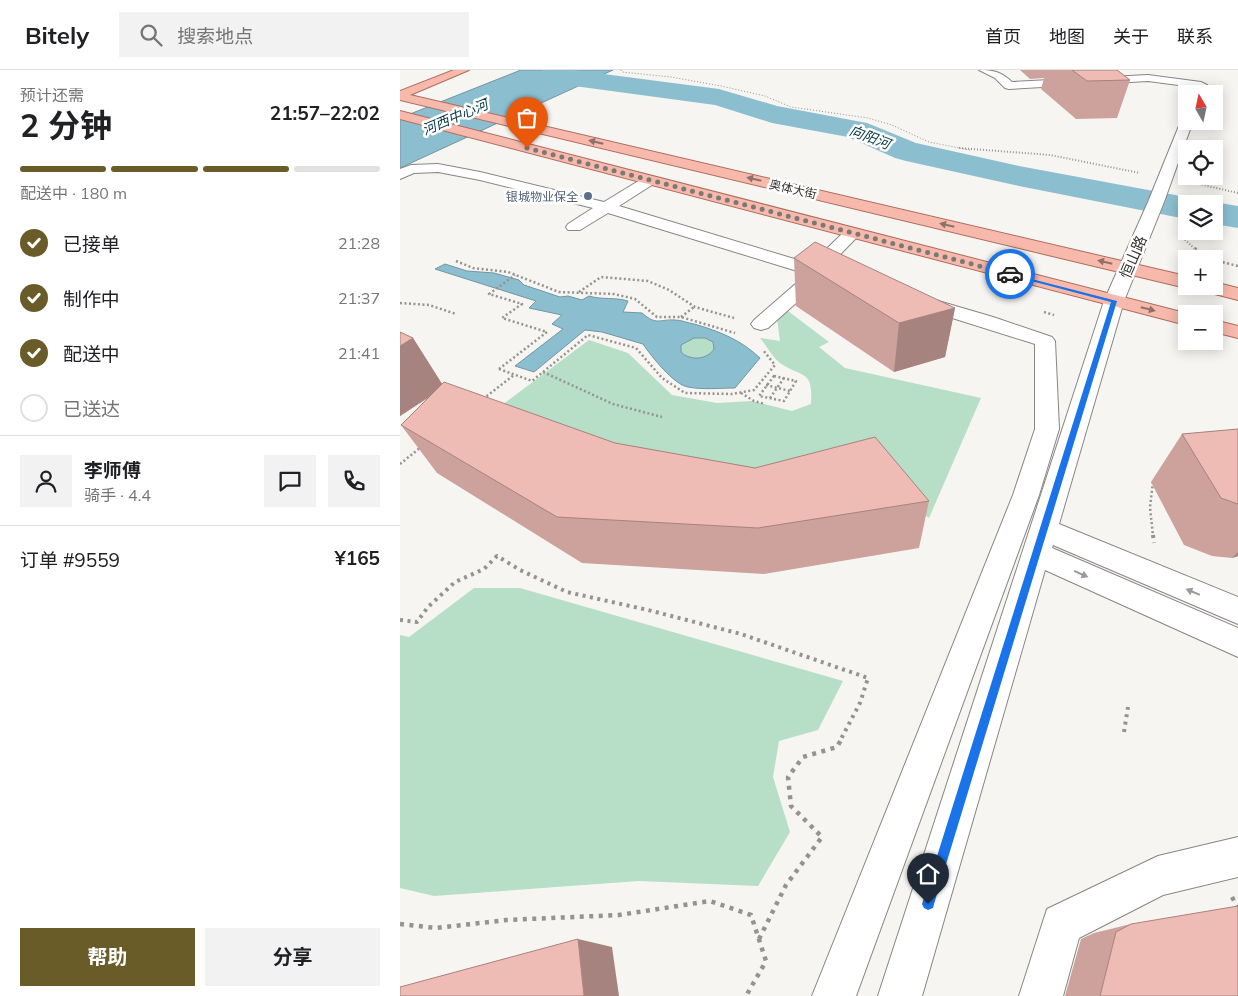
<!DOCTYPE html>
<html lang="zh">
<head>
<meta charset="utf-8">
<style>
	body { margin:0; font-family:Mulish,"Noto Sans SC",sans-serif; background:#f2f2f2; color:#202124; height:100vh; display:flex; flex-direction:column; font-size:19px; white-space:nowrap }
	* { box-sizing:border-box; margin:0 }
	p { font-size:16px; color:#757577 }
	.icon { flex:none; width:28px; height:28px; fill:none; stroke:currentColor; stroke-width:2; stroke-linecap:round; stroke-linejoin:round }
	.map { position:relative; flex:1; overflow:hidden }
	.side { display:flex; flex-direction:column; background:#fff; width:400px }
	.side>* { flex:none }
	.needle { width:32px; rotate:351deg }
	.fabs { position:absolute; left:778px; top:15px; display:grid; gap:10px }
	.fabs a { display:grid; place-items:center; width:45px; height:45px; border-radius:0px; background:#fff; box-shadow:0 2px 12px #0003; font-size:25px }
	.pin { position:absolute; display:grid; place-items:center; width:42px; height:42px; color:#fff; margin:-51px -21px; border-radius:50% 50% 50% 0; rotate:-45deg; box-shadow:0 0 5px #0007 }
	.pin .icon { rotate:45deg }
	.courier { position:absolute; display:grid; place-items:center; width:50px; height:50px; margin:-25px; border:4px solid #1a73e8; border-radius:50%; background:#fff; color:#222; box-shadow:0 1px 6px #0007 }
	.head em { font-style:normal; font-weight:700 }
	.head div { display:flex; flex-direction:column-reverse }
	.head { display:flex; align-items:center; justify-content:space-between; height:85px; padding:0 20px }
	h1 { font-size:32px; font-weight:700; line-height:38px }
	.bar { display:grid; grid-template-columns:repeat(4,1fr); gap:8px 5px; align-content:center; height:60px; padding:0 20px }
	.bar i { height:6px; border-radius:4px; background:#e0e0e0 }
	.bar .active { background:#695c28 }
	.bar p { grid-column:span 4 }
	.line { display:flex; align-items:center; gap:12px; padding:0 20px; border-top:1px solid #e0e0e0 }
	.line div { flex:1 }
	.round { display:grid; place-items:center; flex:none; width:52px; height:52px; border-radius:0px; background:#f2f2f2 }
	ol { padding:0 20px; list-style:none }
	li { display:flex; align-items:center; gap:15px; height:55px }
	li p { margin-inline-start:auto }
	li .icon { padding:5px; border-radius:50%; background:#695c28; color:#fff; stroke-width:4 }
	li:last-child { color:#757577 }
	li i { width:28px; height:28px; border:2px solid #e0e0e0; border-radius:50% }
	.primary-button { display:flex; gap:10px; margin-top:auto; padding:10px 20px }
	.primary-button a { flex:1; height:58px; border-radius:0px; background:#695c28; color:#fff; font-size:20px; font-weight:700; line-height:58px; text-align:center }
	.primary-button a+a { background:#f2f2f2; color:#202124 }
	header { display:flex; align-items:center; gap:30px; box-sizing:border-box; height:70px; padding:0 25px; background:#fff; border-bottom:1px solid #e0e0e0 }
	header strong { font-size:24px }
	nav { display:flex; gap:28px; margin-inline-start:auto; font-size:18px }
	.search { width:350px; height:45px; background:#f2f2f2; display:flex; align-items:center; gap:12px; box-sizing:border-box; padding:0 18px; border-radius:0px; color:#757577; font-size:19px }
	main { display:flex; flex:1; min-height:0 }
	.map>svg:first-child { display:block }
</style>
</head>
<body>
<header>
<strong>Bitely</strong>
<div class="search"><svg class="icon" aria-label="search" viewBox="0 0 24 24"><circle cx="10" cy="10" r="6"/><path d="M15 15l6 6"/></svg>搜索地点</div>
<nav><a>首页</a><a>地图</a><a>关于</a><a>联系</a></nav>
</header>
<main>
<section class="side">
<div class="head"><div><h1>2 分钟</h1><p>预计还需</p></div><em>21:57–22:02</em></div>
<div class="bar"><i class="active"></i><i class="active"></i><i class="active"></i><i></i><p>配送中 · 180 m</p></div>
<ol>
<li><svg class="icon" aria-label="check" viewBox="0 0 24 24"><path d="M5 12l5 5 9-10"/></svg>已接单<p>21:28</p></li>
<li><svg class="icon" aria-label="check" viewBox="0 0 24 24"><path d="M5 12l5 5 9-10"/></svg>制作中<p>21:37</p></li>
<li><svg class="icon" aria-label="check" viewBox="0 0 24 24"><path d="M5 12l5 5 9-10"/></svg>配送中<p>21:41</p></li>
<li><i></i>已送达</li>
</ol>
<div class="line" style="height:90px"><a class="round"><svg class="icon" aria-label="person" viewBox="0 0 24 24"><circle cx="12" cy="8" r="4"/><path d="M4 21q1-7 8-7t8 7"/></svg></a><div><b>李师傅</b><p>骑手 · 4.4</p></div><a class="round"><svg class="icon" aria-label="chat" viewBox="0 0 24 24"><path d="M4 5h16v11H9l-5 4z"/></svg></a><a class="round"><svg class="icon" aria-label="phone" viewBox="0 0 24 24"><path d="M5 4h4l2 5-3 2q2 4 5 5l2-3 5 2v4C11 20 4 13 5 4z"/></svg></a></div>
<div class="line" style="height:65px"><div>订单 #9559</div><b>¥165</b></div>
<div class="primary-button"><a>帮助</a><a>分享</a></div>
</section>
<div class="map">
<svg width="838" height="926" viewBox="0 0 838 926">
	<rect width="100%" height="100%" fill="#f7f5f1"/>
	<g fill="#b7dec7">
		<path d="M388 241 429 272 419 277 445 298 581 328 529 448 469 404 323 415 82 350 189 270 228 283 272 325 317 333 352 331 392 341 411 334C413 301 405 308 383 295 374 290 367 276 360 268L380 271 377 248Z"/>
		<path d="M294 268H305L313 272 314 279C307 290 290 291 281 282V275Z"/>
		<path d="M74 518H120L443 611 418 660 379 671 373 707 390 762 358 816 239 811 34 826 0 818V565L9 567Z"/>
	</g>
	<g fill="#8bbfd0" stroke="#7296a1" fill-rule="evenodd">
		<path d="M121 0H213L0 98V48Z"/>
		<path d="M45 194 67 201 94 203 119 210 124 215 160 227 168 226 182 230 189 226C202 230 215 227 228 231L223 242 242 243C257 256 259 249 275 250 281 250 288 253 294 254 319 261 341 270 360 288L335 318C320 318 303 320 288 317 274 315 251 286 243 274L202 262 185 260 134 302 115 296 163 259 152 254 162 245 129 238 136 231 35 199ZM294 268H305L313 272 314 279C307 290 290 291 281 282V275Z"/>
	</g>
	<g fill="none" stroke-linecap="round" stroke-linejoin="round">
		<g fill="#8bbfd0" fill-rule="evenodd">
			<path d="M143 0H173L319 19 377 36 467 53 516 73 619 96 786 127 799 130 802 134H786V149L619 116 506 91 495 88 448 67 372 53 315 35 152 13 143 10 139 5Z"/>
			<path d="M814 132 838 136V158L814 154V134H806Z"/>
		</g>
		<g stroke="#888683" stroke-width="2">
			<g id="minor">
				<path d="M579 0C594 0 601 2 612 12L748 5 801 12 807 15 801 18 748 11 609 19 605 18 595 8Z"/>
				<path d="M786 47V51H793L764 132 724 231 659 454 838 527V554L653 475 652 478 838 558V587L645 500 522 926H478L704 231 748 132 781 51Z"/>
				<path d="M38 94 80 102 204 132 245 107H255L257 110 255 113 219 136 411 194 447 159H459L461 163 426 199 437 202 440 206 437 210 431 211 423 209 368 258 361 260 354 258 351 254 354 250 407 204 208 143 180 160H168L166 157 168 154 193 138 80 110 38 102 14 103 0 109V99L11 95Z"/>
				<path d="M518 225 593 247 652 267 655 271 659 359 639 425 456 926H412L613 425 635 359V274L511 235 508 231 511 227Z"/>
				<path d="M838 767V807L763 825 679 868 663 926H619L647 839 758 786Z"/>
			</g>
		</g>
		<g stroke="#b06d5e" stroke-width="2">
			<g id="major">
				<path d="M54 0H69L10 25 786 206V216H791L786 218 0 30V21Z"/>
				<path d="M0 41 789 244H786V255L0 49Z"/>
				<path d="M814 212 838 218V230L799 220 797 216H814Z"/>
				<path d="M814 250 838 256V268L814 262Z"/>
			</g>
		</g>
		<path stroke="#959390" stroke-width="1" stroke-dasharray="1 2" stroke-linecap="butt" d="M221 0 222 2 271 7 321 16 365 26 391 37 468 48 492 55 529 72 570 80"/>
		<g stroke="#959390" stroke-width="2" stroke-dasharray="1 2" stroke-linecap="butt">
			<path d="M559 78 650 85 740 103"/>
			<path d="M790 112 838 123"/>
			<path d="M782 141V167L796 180"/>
		</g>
		<g stroke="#959390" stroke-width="2.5" stroke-dasharray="2 2.5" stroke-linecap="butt">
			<path d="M795 178 810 189"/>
			<path d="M814 190 838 196"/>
			<path d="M56 191 73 198 108 202 159 222 214 224 235 229 257 247H281L335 263"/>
			<path d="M179 222 201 207 248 211 269 220 295 237 334 248"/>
			<path d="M0 233 29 235 56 244"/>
			<path d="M644 242 654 245"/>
			<path d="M281 247 294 237"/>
			<path d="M99 299 132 311 188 265 236 278 262 308 285 323 332 324 354 320 375 295 363 280"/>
			<path d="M99 299 147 262 102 248 122 234 89 224 115 205"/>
			<path d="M143 302 213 334 262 347"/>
			<path d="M374 306 396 311 384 331 359 326Z"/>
			<path d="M366 315 390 321"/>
			<path d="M341 323 354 331 365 334"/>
			<path d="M370 328 384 308"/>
			<path d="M83 329 114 305"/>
			<path d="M0 394 21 377"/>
			<path d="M753 412 750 437 753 466"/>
		</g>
		<g stroke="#959390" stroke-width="4" stroke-dasharray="3 4.5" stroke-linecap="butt">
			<path d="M753 465 754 473"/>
			<path d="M0 550 17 552 28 537 55 512 84 499 97 486 120 500 167 522 248 540 341 564 468 608 460 633 441 669"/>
			<path d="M724 662 728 637"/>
		</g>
		<g stroke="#959390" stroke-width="4.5" stroke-dasharray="4 5.5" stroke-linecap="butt">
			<path d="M832 827 838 838"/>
			<path d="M0 854 36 858 107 850 219 845 310 831 351 845 366 891 346 926"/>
			<path d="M359 869 386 815 422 767 391 736 388 707 403 687 437 677 442 668"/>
		</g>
		<use href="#minor" fill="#fff" fill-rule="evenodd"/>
		<use href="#major" fill="#f7b9ac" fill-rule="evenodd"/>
	</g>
	<g fill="#cda19c">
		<path d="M620 0H717L730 10 717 48 676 49 641 19 644 8 630 9Z"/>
		<path d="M394 188 555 238 545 287 494 302 396 236Z"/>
		<path d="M0 262 13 268 42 314 215 373 529 431 519 478 364 504 182 493 37 403 1 355 28 328 0 346Z"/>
		<path d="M838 359V486L832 488 812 486 784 475 751 412 782 364Z"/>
		<path d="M731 854 838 926H665L681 869 694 863Z"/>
	</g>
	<g fill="#a7837f">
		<path d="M555 238 545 287 494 302 499 253Z"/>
		<path d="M13 268 44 317 0 346V276Z"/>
		<path d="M838 482V486L832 488Z"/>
		<path d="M178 869 212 877 219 926H184Z"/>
	</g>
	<g fill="#eebbb5" stroke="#a7837f">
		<path d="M672 0H717L730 10 687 11Z"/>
		<path d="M415 172 555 238 499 253 394 188Z"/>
		<path d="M0 262 13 268 0 276Z"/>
		<path d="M44 312 215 373 355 398 475 367 529 431 358 458 157 447 1 355Z"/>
		<path d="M838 359V434L821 428 782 364Z"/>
		<path d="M838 836V926H700L716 862 731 854Z"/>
		<path d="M178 869 184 926H0V917Z"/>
	</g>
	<defs><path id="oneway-solid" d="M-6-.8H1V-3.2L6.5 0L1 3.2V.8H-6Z" transform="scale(1.25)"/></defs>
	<g fill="#8d716a">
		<use href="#oneway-solid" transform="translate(196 72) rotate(-167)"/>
		<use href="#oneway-solid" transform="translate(354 109) rotate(-167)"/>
		<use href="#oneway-solid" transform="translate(547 155) rotate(-167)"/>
		<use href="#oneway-solid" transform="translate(705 192) rotate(-167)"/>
		<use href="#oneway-solid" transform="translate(748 239) rotate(14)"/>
	</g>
	<g fill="#9b9a9a">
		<use href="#oneway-solid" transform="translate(681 504) rotate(24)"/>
		<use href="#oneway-solid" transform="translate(793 522) rotate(-157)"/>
	</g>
	<path fill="#1a73e8" d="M608 203 717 231 534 834 533 838 528 840 524 838 522 834 711 232 608 205Z"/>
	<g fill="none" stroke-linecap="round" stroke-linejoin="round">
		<path stroke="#7a7976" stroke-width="5" stroke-dasharray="0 9" d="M127 78 610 204"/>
	</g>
	<circle fill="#5c6f8a" stroke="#fff" stroke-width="2" cx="188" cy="126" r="5"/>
	<g text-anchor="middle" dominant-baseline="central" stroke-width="5" stroke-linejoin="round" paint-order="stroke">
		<g font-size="12" fill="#373634" stroke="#fff">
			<text transform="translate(393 119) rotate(13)">奥体大街</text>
		</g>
		<g font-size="12" fill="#4e5e75" stroke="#fff" text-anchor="end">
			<text x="178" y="126">银城物业保全</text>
		</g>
		<g font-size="14" font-style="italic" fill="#043743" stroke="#fff">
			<text transform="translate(55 47) rotate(-23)">河西中心河</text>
			<text transform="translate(470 67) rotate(21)">向阳河</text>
		</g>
		<g font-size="15" fill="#373634" stroke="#fff">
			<text transform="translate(733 187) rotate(-67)">恒山路</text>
		</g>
	</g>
</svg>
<div class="fabs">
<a><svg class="needle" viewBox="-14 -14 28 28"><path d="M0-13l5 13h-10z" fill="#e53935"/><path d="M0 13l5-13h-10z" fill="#757577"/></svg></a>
<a><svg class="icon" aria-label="locate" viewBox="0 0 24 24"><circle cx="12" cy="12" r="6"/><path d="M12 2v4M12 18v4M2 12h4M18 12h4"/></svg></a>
<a><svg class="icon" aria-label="layers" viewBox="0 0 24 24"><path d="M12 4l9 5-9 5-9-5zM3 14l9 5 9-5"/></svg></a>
<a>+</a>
<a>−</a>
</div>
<div class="pin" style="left:127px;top:78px;background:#ea580c"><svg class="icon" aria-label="bag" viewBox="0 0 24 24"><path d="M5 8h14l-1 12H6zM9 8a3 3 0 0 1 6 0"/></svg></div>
<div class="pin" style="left:528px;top:834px;background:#1f2937"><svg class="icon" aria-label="home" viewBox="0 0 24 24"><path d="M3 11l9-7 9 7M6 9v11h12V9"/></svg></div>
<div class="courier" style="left:610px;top:204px"><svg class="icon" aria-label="car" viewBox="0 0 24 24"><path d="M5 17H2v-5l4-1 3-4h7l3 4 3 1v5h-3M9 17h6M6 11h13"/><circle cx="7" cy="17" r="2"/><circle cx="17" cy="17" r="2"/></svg></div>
</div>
</main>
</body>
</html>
